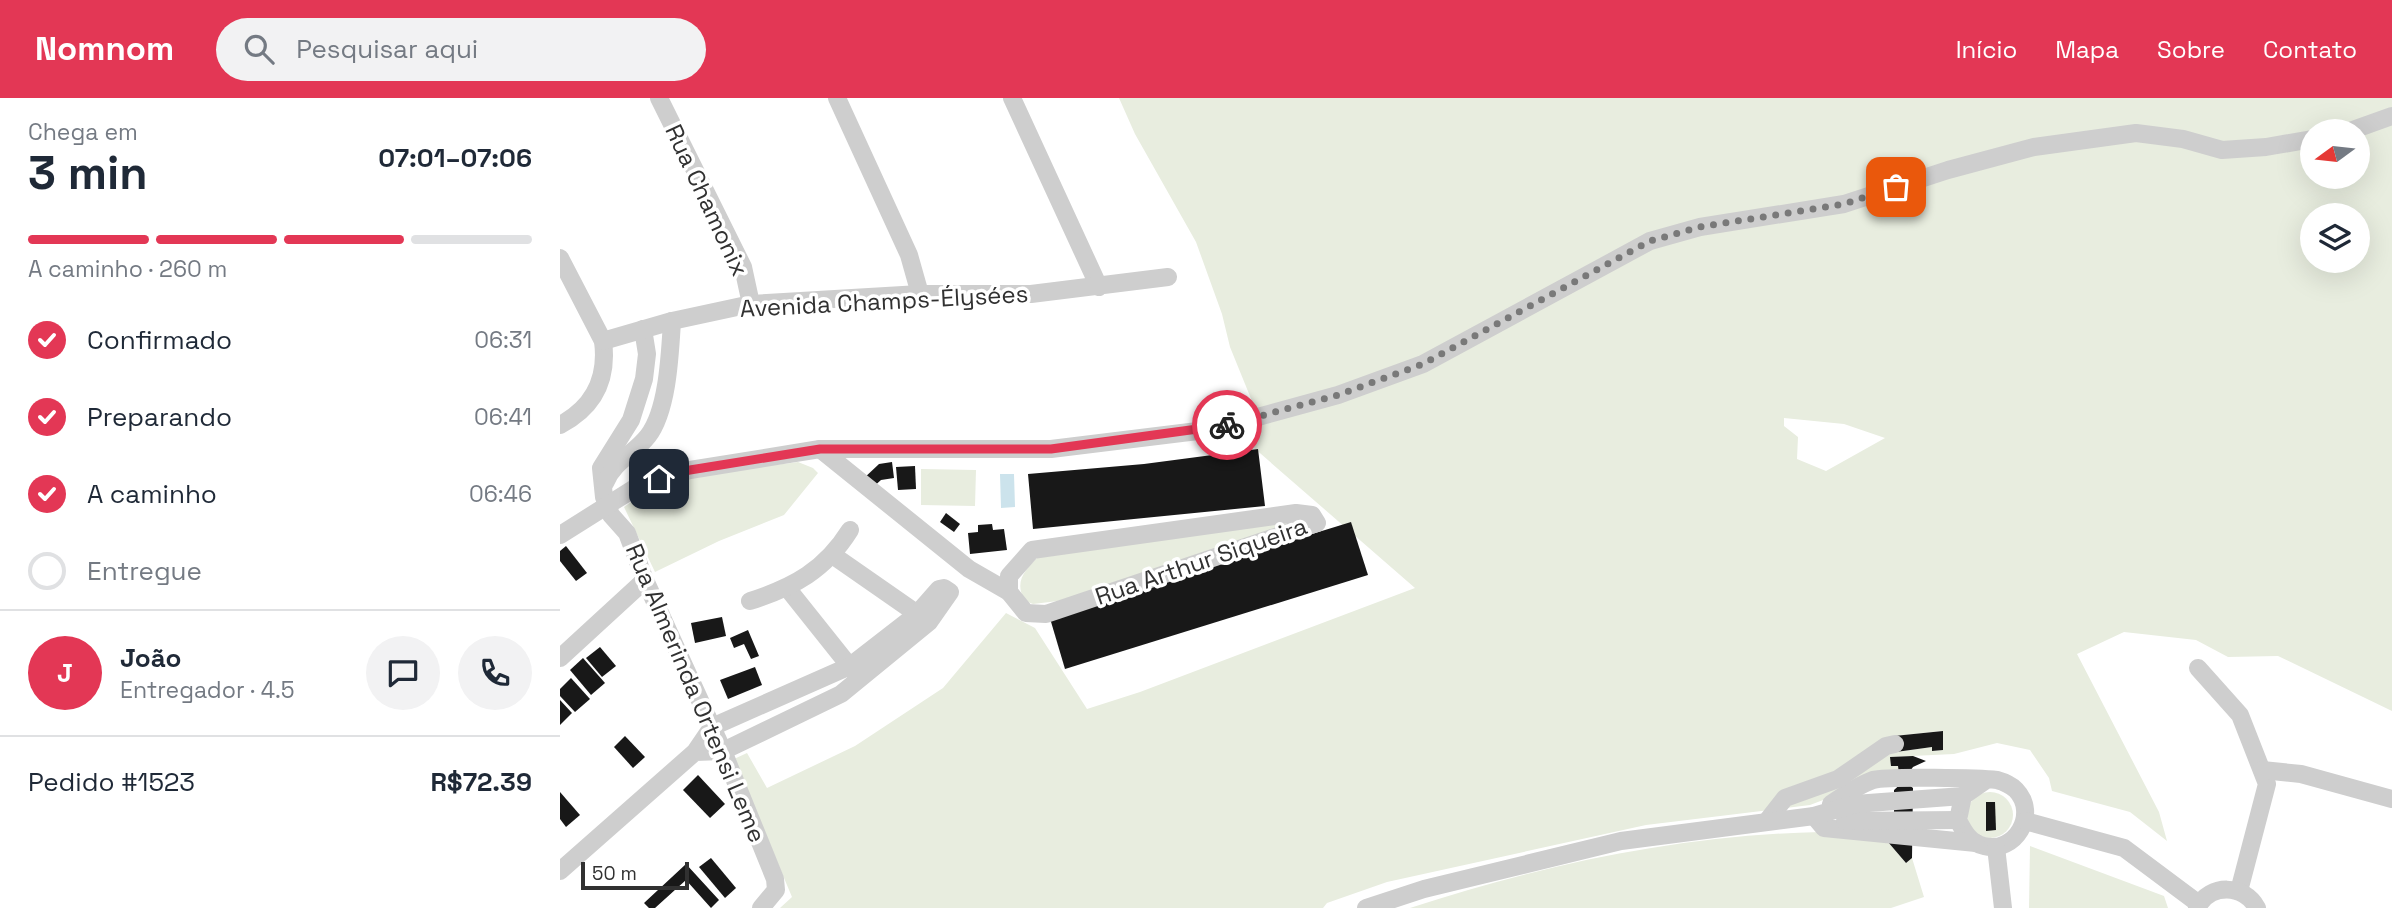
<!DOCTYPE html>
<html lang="pt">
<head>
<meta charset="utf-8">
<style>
	body { margin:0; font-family:"Space Grotesk",sans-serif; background:#f2f2f3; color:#1f2937; height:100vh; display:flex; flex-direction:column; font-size:26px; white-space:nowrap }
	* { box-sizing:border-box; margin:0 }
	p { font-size:23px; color:#747a83 }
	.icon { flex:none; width:38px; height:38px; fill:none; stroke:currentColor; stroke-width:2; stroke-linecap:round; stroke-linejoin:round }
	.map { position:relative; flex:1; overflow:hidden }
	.panel { display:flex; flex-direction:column; background:#fff; width:560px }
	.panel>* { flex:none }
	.needle { width:46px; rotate:255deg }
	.fabs { position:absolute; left:1740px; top:21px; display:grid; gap:14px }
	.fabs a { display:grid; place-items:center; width:70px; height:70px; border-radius:50%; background:#fff; box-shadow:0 7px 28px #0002; font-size:35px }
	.scale { position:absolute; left:21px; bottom:18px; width:108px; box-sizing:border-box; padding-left:7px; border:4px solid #313131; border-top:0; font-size:19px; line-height:24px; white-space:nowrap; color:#313131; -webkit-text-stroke:5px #fff; paint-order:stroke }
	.pin { position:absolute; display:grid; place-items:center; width:60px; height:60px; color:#fff; margin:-30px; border-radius:14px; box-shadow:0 4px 10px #0006 }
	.courier { position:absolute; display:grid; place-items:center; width:70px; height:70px; margin:-35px; border:5px solid #e33755; border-radius:50%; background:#fff; color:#222; box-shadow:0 2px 9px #0007 }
	.headline em { font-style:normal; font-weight:600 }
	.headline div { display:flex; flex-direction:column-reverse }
	.headline { display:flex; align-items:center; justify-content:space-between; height:119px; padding:0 28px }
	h1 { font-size:46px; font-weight:600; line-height:52px }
	.bar { display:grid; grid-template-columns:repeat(4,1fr); gap:10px 7px; align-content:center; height:84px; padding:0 28px }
	.bar i { height:9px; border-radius:5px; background:#e0e1e3 }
	.bar .active { background:#e33755 }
	.bar p { grid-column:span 4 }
	.line { display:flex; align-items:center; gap:18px; padding:0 28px; border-top:2px solid #e0e1e3 }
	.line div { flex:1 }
	.round { display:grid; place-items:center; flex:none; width:74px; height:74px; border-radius:37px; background:#f2f2f3 }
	ol { padding:0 28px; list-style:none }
	li { display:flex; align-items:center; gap:21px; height:77px }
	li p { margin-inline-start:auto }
	li .icon { padding:7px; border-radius:50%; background:#e33755; color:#fff; stroke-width:4 }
	li:last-child { color:#747a83 }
	li i { width:38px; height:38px; border:4px solid #e0e1e3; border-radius:50% }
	header { display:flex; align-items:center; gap:42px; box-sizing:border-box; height:98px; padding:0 35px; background:#e33755; color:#fff }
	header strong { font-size:33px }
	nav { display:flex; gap:38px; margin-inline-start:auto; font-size:24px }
	.search { width:490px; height:63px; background:#f2f2f3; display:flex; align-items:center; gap:18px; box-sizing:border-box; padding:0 24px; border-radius:38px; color:#747a83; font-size:26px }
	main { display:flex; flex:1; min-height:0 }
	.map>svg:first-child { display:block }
</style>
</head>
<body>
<header>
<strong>Nomnom</strong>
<div class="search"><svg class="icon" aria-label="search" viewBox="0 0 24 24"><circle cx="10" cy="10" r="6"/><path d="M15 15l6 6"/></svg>Pesquisar aqui</div>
<nav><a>Início</a><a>Mapa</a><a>Sobre</a><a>Contato</a></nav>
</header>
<main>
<section class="panel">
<div class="headline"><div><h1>3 min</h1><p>Chega em</p></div><em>07:01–07:06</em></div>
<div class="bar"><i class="active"></i><i class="active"></i><i class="active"></i><i></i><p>A caminho · 260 m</p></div>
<ol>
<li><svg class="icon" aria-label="check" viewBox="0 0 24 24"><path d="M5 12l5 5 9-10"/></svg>Confirmado<p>06:31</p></li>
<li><svg class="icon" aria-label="check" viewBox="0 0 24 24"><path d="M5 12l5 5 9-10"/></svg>Preparando<p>06:41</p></li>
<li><svg class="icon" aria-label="check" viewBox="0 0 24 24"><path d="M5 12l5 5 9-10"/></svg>A caminho<p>06:46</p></li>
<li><i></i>Entregue</li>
</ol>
<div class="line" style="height:126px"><b class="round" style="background:#e33755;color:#fff">J</b><div><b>João</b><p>Entregador · 4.5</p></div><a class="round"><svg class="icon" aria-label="chat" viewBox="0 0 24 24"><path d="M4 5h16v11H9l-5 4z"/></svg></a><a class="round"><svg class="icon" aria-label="phone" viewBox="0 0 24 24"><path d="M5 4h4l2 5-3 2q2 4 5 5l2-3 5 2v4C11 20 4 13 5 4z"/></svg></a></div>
<div class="line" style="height:91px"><div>Pedido #1523</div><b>R$72.39</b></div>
</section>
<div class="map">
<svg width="1832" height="810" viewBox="0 0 1832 810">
	<rect width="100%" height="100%" fill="#fff"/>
	<g fill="#e8eddf" fill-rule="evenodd">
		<path d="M559 0H1832V613L1718 558 1668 559 1636 542 1564 534 1517 556 1599 714 1607 743 1570 714 1492 693 1489 680 1470 652 1437 645 1394 656 1331 659V668H1338L1339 673 1250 707 1086 727 827 784 767 805 763 810H220L232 799 174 661 187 655 207 690 295 648 383 590 446 515 475 530 527 611 580 594 855 490 686 343 675 319 696 313 670 249 662 216 636 144 575 36ZM1752 33H1797V79H1752ZM1752 117H1797V163H1752ZM1224 320 1284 326 1325 340 1266 373 1237 361 1238 339 1224 328ZM1382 633 1383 652 1373 653 1372 649 1337 654 1335 638Z"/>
		<path d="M238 364 253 370 258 375 224 417 159 443 95 474 64 409C111 373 181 372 238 364Z"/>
		<path d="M361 371 416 372 415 408 361 407Z"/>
		<path d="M731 424V431L498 503 473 506 465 503C453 483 466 471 480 457Z"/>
		<circle cx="1430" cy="717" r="23"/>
		<path d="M1260 734 1328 744 1346 765 1352 760 1364 799 1331 810H850C980 767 1122 737 1260 734Z"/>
		<path d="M1470 748 1604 798 1608 810H1469Z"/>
	</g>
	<path fill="#cce3ec" d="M440 376H454L455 409 441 410Z"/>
	<g fill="#181818">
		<path d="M698 351 705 408 473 431 468 376 584 366Z"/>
		<path d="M332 364 334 380 321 382 311 391 302 382 319 366Z"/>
		<path d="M355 368 356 391 338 392 336 369Z"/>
		<path d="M386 415 400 426 394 434 380 424Z"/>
		<path d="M791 424 808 477 505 571 489 517Z"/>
		<path d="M432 426 433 432 444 431 447 452 410 456 408 435 418 434V427Z"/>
		<path d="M6 448 27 475 16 483 0 463V453Z"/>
		<path d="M162 519 166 538 135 545 131 525Z"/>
		<path d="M188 532 199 558 191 561 184 546 174 550 170 540Z"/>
		<path d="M40 549 56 568 42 579 26 560Z"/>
		<path d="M23 560 45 585 31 597 10 572Z"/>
		<path d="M195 569 202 587 168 601 160 582Z"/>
		<path d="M11 580 30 601 15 614 0 598V591Z"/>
		<path d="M0 602 12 615 0 627Z"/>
		<path d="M1383 633V652L1372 653V649L1336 654 1334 638Z"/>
		<path d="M65 638 85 659 73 670 54 649Z"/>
		<path d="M1353 658 1366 663 1353 669 1348 676H1339L1338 668H1331L1330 659Z"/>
		<path d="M138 677 165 706 150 720 123 692Z"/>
		<path d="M1344 683 1353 690 1352 760 1346 765 1328 744 1334 718V692Z"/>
		<path d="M0 694 20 717 6 729 0 721Z"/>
		<path d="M1426 704H1435L1436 732 1426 733Z"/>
		<path d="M151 760 176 790 165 800 139 769Z"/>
		<path d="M126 766 159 802 151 810 126 782 95 810H89L84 805Z"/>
	</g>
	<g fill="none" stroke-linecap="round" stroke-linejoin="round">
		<g stroke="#cecece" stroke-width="18">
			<path d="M99 0 183 169 191 206"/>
			<path d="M277 0 349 157 360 196"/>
			<path d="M452 0 539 189"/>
			<path d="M1790 33 1832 18"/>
			<path d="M0 160 43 243C48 281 34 309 0 327"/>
			<path d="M83 231 87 256 84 281 71 322 41 370 44 399 51 417 67 435 85 482 163 653 215 781 216 792 201 810"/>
			<path d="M43 243 112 223 191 206 360 196H471L608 179"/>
			<path d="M260 351 409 471 449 494"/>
			<path d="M45 385C54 363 74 356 88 338 108 312 110 255 112 223"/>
			<path d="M736 415 752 417 757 425 486 516 466 515 449 494V478L472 452Z"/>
			<path d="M0 437 75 390 130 372 260 351H491L654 331 778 297 863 266 1090 143 1140 129 1284 106 1388 72 1474 49 1576 35 1623 41 1662 52 1706 49 1752 41"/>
			<path d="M274 458 366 522"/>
			<path d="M228 491 295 575"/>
			<path d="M190 503C234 489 265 472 290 432"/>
			<path d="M0 560 85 482"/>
			<path d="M1638 570 1680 617 1707 686 1679 793"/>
			<path d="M1702 672 1741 676 1832 701"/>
			<path d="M1271 706C1284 697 1299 687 1313 682 1327 678 1421 680 1437 682 1444 684 1451 687 1456 692 1479 716 1455 756 1424 748 1410 745 1404 734 1398 722L1403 698 1426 682"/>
			<path d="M1254 718 1264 730 1416 745"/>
			<path d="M1207 723 1225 700 1278 681 1326 648 1335 646"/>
			<path d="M1285 723 1398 722"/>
			<path d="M1465 723 1564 750 1639 806"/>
			<path d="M1436 749 1443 810"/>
			<path d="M0 773 135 654 152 629 290 568 357 516 379 491 384 490 390 494 369 524 281 596 163 653 135 654"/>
			<path d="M806 810 864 791 1061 743 1254 718 1295 706 1403 698"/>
			<path d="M1637 810C1650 785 1684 786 1697 810"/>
		</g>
	</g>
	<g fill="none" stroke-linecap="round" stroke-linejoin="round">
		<path stroke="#797979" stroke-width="7" stroke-dasharray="0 12.6" d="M667 327 778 297 863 266 1090 143 1140 129 1284 106 1336 89"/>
		<path stroke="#e33755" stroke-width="9" d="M99 381 130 372 260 351H491L667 327"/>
	</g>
	<g text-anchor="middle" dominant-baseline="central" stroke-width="7" stroke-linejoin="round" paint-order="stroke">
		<g font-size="24" fill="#313131" stroke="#fff">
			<text transform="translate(147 102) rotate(65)">Rua Chamonix</text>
			<text transform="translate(324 203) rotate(-3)">Avenida Champs-Élysées</text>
			<text transform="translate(641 463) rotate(-19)">Rua Arthur Siqueira</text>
			<text transform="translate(136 595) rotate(67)">Rua Almerinda Ortensi Leme</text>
		</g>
	</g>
</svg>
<div class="fabs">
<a><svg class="needle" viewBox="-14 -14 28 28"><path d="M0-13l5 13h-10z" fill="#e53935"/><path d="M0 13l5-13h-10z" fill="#747a83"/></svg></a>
<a><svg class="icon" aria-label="layers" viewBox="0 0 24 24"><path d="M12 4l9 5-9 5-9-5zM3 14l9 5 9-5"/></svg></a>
</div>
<div class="scale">50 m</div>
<div class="pin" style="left:1336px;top:89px;background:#ea580c"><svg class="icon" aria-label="bag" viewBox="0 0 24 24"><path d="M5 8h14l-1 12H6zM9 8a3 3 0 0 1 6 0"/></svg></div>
<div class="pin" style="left:99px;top:381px;background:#1f2937"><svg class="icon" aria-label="home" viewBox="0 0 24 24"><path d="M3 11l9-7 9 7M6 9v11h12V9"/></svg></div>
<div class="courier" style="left:667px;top:327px"><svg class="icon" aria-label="bike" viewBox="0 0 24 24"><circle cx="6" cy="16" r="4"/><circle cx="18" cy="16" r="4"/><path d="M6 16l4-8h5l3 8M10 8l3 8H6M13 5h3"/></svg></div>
</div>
</main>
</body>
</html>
